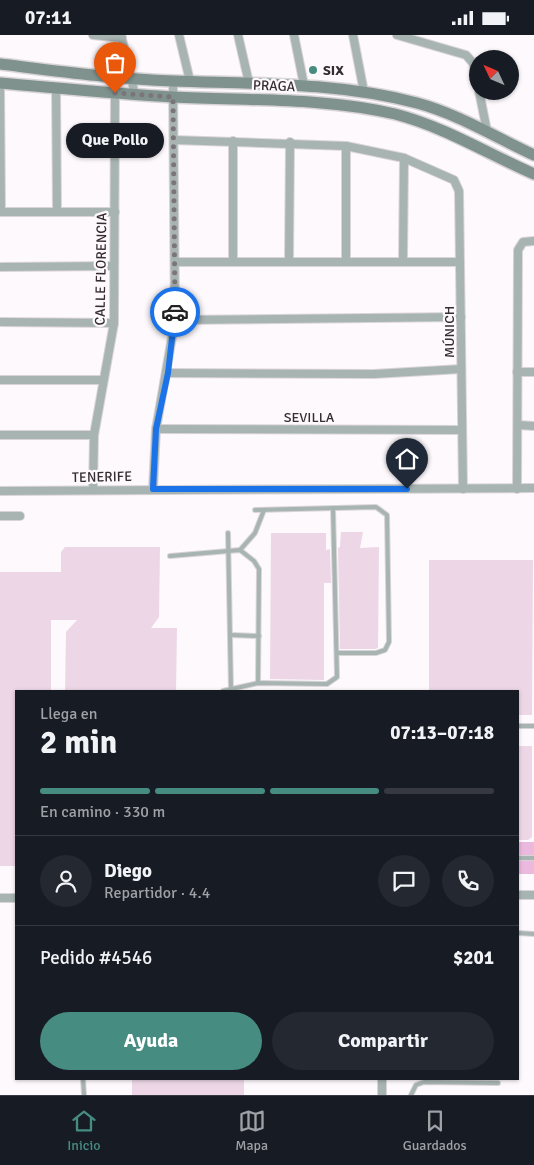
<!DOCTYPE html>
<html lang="es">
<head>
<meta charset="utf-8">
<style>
	body { margin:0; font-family:Signika,sans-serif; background:#242831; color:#f1f3f6; height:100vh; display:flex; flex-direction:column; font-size:19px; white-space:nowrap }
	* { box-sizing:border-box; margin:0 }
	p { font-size:16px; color:#9ea1a6 }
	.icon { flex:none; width:28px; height:28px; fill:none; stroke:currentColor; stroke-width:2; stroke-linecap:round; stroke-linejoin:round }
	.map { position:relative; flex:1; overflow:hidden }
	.drawer { position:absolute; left:15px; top:655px; width:504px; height:390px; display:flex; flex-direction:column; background:#171b24; border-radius:0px; box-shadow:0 1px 4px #0004 }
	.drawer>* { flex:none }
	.needle { width:32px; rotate:314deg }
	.controls { position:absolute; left:469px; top:15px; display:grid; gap:10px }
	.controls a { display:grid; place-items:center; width:50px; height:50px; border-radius:50%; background:#171b24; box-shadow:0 1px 4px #0004; font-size:25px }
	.pin { position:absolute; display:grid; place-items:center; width:42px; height:42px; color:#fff; margin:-51px -21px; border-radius:50% 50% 50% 0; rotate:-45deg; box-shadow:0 0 5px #0007 }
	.pin .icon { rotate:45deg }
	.courier { position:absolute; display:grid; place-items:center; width:50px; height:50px; margin:-25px; border:4px solid #1a73e8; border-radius:50%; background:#fff; color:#222; box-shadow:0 1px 6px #0007 }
	.bubble { position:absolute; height:35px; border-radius:18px; background:#171b24; box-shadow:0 1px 4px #0004; font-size:16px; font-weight:700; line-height:35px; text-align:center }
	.summary em { font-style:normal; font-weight:700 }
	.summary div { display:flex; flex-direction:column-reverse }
	.summary { display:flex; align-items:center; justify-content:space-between; height:85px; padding:0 25px }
	h1 { font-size:32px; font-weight:700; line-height:38px }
	.bar { display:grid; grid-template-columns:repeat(4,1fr); gap:8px 5px; align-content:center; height:60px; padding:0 25px }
	.bar i { height:6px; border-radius:4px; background:#363941 }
	.bar .active { background:#478c81 }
	.bar p { grid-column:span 4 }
	.line { display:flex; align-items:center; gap:12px; padding:0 25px; border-top:1px solid #363941 }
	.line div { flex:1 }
	.round { display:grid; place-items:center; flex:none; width:52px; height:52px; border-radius:26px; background:#242831 }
	.cta { display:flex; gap:10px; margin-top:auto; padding:10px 25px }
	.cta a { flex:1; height:58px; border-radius:30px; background:#478c81; color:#fff; font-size:20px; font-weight:700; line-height:58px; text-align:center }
	.cta a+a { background:#242831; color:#f1f3f6 }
	.status { display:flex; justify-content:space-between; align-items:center; height:35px; padding:0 25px; background:#171b24; direction:ltr }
	.status svg { height:14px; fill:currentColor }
	.dock { display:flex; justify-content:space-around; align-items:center; height:70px; border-top:1px solid #363941; background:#171b24; font-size:14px; color:#9ea1a6 }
	.dock a { display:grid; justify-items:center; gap:2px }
	.dock .active { color:#478c81 }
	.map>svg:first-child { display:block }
</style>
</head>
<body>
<div class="status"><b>07:11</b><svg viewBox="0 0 49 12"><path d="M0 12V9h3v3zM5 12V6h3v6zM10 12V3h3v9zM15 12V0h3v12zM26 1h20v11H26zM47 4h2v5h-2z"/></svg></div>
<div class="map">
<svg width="534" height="1060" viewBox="0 0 534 1060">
	<rect width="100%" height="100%" fill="#fdf9fc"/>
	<rect fill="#ebb8de" x="518" y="807" width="16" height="32"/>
	<g fill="#edd7e7">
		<path d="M341 497H363L360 513 379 512 378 613 375 614H340L338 513 340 512Z"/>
		<path d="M271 498H326V515L330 514 331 548H324V645L270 644Z"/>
		<path d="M65 512H160L159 582 151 593H177L176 656H65L66 597 77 585H51V656H16V831H0V537H61V517Z"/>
		<path d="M429 525H533L532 680H518V656H429Z"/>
		<path d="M518 711H532V802L528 805H518Z"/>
		<path d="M132 1044 244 1045V1060H132Z"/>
	</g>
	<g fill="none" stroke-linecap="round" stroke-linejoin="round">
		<g stroke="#d9d4d8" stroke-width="6">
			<g id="lane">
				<path d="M255 475 376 472 387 480 389 607 385 615 376 618H338"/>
				<path d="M228 498 231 655"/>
				<path d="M240 515 255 498 264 475"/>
				<path d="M170 521 240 515 254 526 259 534 258 648"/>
				<path d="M231 600 259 601"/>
				<path d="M223 656 258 648 327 649 337 642 333 473"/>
				<path d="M518 691H534"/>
				<path d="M518 823H534"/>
				<path d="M518 898 534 899"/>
				<path d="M83 1044 84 1060"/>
				<path d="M411 1060 416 1050 424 1047 498 1048"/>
			</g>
		</g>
		<g stroke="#d9d4d8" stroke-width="10">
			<g id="street">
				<path d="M93 0 122 3"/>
				<path d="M121 0 135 60"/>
				<path d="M179 0 190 46"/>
				<path d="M238 0 249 48"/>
				<path d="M294 0 304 50"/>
				<path d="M353 0 364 57"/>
				<path d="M397 0 466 20 473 28 478 51"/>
				<path d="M0 48 1 177"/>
				<path d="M56 53 57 176"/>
				<path d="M479 56 487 96"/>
				<path d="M174 105 346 111 404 123 454 145 459 156 463 454"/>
				<path d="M233 106V227"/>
				<path d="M346 111V226"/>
				<path d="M0 177H115"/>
				<path d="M289 225 290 107"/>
				<path d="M403 226 404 123"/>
				<path d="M175 227H460"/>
				<path d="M0 232 114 231"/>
				<path d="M175 285 461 282"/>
				<path d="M0 287 114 288"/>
				<path d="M517 337H534"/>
				<path d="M168 338 374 339 461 334"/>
				<path d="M0 345H103"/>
				<path d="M518 390 534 391"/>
				<path d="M156 394 462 395"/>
				<path d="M0 400H94"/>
				<path d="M153 454 156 394 175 285 173 46"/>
				<path d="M517 454 518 215 523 207 534 206"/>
				<path d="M93 455 94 400 114 288 115 58 113 42"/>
				<path d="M0 456 534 453"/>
				<path d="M0 481H20"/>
				<path d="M518 860H534"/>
				<path d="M0 863H16"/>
				<path d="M382 1044V1060"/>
			</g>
		</g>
		<g stroke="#d9d4d8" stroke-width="14">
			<g id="secondary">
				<path d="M0 29C57 36 115 44 173 46 255 49 337 47 417 68 458 79 495 102 534 120"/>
				<path d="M0 48C58 53 115 59 173 62 247 66 323 62 395 79 445 92 488 119 534 139"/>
			</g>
		</g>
		<use href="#lane" stroke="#a7b4b1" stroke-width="4"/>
		<use href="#street" stroke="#a7b4b1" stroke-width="8"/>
		<use href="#secondary" stroke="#7f928e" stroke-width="11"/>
	</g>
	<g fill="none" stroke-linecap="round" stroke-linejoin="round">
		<path stroke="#7b7479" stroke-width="5" stroke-dasharray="0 9" d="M115 58 173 62 175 277"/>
		<path stroke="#1a73e8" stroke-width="6" d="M175 277 168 338 156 394 153 454H407"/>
	</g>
	<circle fill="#478c81" stroke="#fdf9fc" stroke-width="2" cx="313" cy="35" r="5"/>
	<g text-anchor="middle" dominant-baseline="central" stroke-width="4.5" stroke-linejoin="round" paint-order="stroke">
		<g font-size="14" font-weight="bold" fill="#352d33" stroke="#fdf9fc" text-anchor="start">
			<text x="323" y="35">SIX</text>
		</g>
		<g font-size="14" fill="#352d33" stroke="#fdf9fc">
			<text transform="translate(274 51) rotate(2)">PRAGA</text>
			<text transform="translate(101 234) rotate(-89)">CALLE FLORENCIA</text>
			<text transform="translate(449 297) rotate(-90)">MÚNICH</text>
			<text x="309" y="382">SEVILLA</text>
			<text transform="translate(102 442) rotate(-1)">TENERIFE</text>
		</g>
	</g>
</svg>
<div class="controls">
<a><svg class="needle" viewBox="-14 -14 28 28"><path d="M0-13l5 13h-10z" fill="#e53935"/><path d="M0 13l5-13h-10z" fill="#9ea1a6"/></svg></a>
</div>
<div class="pin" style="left:115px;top:58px;background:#ea580c"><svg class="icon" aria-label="bag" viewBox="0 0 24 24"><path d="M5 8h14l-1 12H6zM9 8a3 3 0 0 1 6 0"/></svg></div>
<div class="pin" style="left:407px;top:454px;background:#1f2937"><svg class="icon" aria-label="home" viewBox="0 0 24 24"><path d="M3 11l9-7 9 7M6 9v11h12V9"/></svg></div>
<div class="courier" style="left:175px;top:277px"><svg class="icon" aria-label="car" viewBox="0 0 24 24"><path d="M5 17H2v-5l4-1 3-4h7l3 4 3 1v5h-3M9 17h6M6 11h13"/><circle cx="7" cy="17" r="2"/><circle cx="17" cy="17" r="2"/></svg></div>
<div class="bubble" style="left:66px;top:88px;width:98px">Que Pollo</div>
<section class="drawer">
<div class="summary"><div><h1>2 min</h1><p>Llega en</p></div><em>07:13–07:18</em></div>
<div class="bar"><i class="active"></i><i class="active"></i><i class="active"></i><i></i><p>En camino · 330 m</p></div>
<div class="line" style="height:90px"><a class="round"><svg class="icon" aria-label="person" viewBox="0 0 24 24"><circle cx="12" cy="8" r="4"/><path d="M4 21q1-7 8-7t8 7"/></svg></a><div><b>Diego</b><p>Repartidor · 4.4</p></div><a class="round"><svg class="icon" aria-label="chat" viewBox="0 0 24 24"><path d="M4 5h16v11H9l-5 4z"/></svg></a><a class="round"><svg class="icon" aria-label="phone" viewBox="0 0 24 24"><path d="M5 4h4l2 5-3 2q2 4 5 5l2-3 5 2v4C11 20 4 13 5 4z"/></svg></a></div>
<div class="line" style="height:65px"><div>Pedido #4546</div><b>$201</b></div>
<div class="cta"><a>Ayuda</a><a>Compartir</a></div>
</section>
</div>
<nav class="dock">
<a class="active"><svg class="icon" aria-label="home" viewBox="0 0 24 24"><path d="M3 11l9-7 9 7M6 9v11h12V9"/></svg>Inicio</a>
<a><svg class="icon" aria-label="map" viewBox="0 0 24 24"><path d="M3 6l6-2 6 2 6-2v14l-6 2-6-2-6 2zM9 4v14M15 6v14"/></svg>Mapa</a>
<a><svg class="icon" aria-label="saved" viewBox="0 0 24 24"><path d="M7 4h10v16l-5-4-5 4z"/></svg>Guardados</a>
</nav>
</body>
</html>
